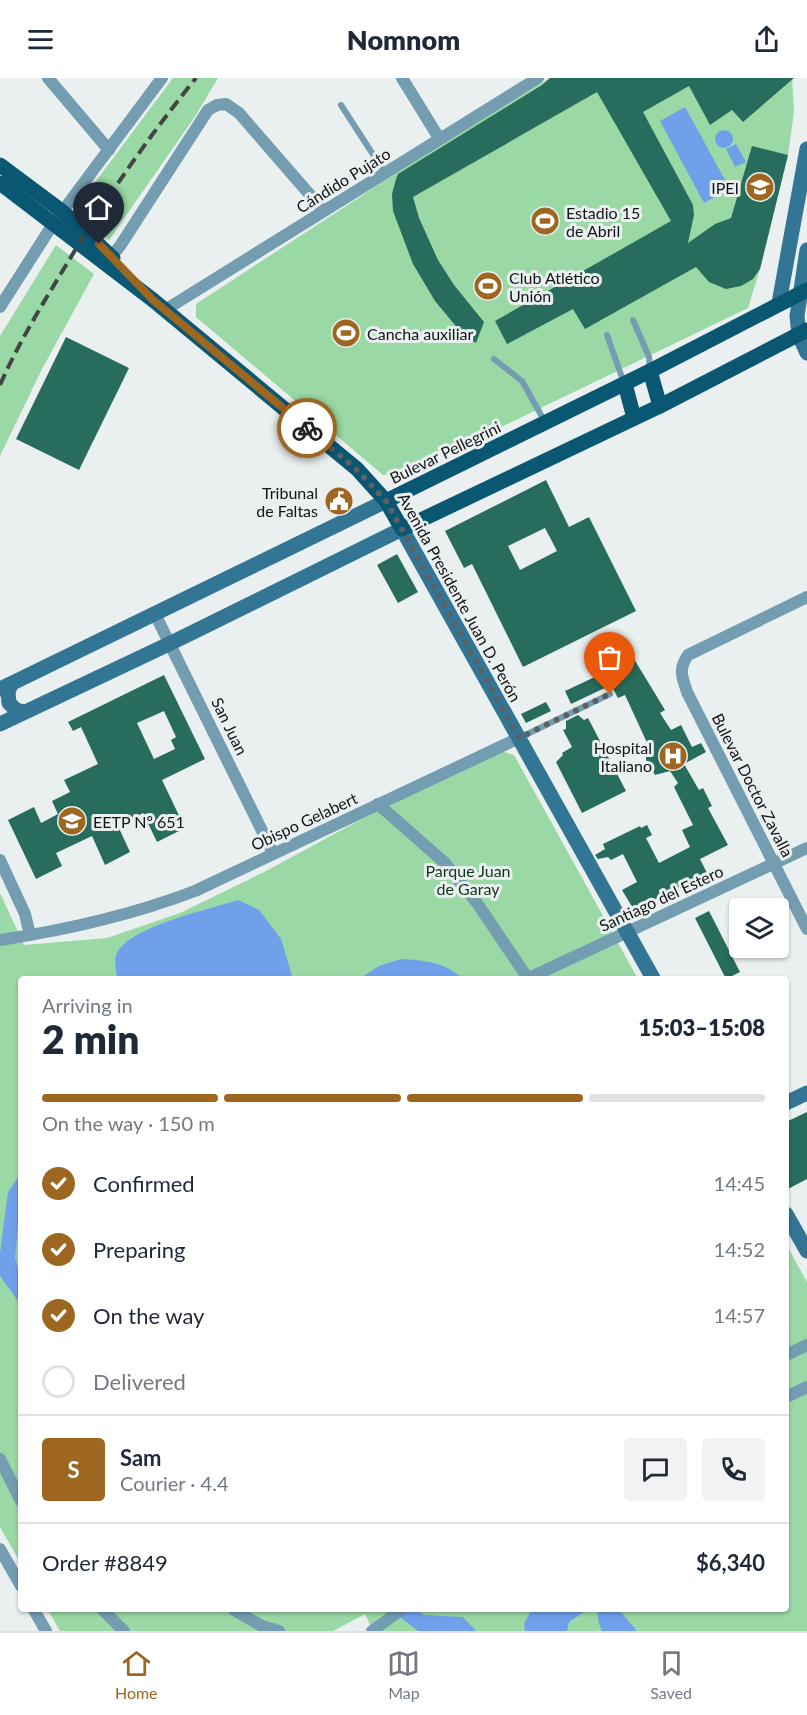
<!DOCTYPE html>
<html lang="en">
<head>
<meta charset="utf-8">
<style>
	body { margin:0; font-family:Lato,sans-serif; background:#f2f2f3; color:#1f2937; height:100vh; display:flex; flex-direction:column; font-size:22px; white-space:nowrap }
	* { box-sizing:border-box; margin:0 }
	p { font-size:20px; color:#747a83 }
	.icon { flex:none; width:33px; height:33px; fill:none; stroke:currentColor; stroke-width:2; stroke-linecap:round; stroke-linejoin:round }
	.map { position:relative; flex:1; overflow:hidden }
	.sheet { position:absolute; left:18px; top:898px; width:771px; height:636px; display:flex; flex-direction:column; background:#fff; border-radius:6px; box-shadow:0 2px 4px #0004 }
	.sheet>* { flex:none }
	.tools { position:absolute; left:729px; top:820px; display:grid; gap:12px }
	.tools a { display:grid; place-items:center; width:60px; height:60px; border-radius:6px; background:#fff; box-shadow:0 2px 4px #0004; font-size:30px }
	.pin { position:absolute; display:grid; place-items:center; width:51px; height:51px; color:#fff; margin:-62px -26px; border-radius:50% 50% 50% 0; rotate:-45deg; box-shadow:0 0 6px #0007 }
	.pin .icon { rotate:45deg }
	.courier { position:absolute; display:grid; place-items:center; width:60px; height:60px; margin:-30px; border:4px solid #9d6621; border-radius:50%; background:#fff; color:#222; box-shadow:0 2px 8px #0007 }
	.head em { font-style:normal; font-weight:800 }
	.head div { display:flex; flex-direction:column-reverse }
	.head { display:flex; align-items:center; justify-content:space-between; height:102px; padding:0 24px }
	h1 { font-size:39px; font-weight:800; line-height:45px }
	.bar { display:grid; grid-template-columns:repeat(4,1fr); gap:9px 6px; align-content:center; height:72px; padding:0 24px }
	.bar i { height:8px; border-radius:4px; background:#e0e1e3 }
	.bar .on { background:#9d6621 }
	.bar p { grid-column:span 4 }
	.line { display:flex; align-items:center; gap:15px; padding:0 24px; border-top:2px solid #e0e1e3 }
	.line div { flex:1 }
	.round { display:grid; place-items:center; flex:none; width:63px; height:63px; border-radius:6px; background:#f2f2f3 }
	ol { padding:0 24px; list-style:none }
	li { display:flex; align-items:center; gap:18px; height:66px }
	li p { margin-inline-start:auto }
	li .icon { padding:6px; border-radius:50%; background:#9d6621; color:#fff; stroke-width:4 }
	li:last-child { color:#747a83 }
	li i { width:33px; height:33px; border:3px solid #e0e1e3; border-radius:50% }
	header { display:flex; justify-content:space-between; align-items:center; height:78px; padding:0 24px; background:#fff; font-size:27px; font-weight:800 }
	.tabs { display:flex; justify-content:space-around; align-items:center; height:84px; border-top:2px solid #e0e1e3; background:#fff; font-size:16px; color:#747a83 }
	.tabs a { display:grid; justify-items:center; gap:3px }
	.tabs .on { color:#9d6621 }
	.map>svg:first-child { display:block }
</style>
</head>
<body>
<header><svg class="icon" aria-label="menu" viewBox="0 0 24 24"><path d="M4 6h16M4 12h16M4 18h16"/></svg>Nomnom<svg class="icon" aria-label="share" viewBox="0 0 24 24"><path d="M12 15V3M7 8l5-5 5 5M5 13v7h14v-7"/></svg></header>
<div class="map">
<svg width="807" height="1553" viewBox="0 0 807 1553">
	<rect width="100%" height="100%" fill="#eaf0f0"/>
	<g fill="#9ad9a5">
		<path d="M173 0H218L196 37 109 162 76 134 93 107Z"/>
		<path d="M550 0H792L794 34 788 77 760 191 748 230 404 396 383 397 196 239V226L401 92 400 90Z"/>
		<path d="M56 167 94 196 42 291 0 378V258Z"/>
		<path d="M501 673 514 677 638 901 21 902V1486L0 1449V815L24 867 107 860 180 835 266 793 360 742Z"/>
		<path d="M786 1166 807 1204V1553H373L365 1536 333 1553H60L48 1532H786Z"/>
	</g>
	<g fill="#6fa1eb">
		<path d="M685 29 730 111 704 125 660 43Z"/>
		<circle cx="724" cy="61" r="9"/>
		<path d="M736 66 746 84 735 89 726 71Z"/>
		<path d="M238 822 259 832 281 861 293 901 240 902 235 899 233 902 117 901C117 895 114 884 116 878 125 849 211 831 238 822Z"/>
		<path d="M401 881C424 882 445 884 463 901H359L379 888Z"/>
		<path d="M21 1095V1140L18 1148 15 1180 21 1199V1227L0 1198V1175L8 1114Z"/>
		<path d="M391 1532H417L424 1537 463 1539 476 1553H418Z"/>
		<path d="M531 1532H587L569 1544 567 1553H525L524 1546Z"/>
		<path d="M597 1532H619L637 1553H602L599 1546Z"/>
	</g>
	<g fill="#276c5d" fill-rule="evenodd">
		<path d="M550 0H794L743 44 732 32 710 47 689 8 643 34 693 127 694 137 688 165 715 146 731 140 752 68 788 77 760 191 753 201 741 208 726 211 709 204 696 189 585 251 573 231 507 266 495 243 671 143 597 14 413 119 419 140 438 182 454 207 484 244 476 265 464 258 435 223 413 186 393 133 392 116 396 101 398 96 542 7Z"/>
		<path d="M66 259 129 290 79 392 16 361Z"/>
		<path d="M546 402 569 449 589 439 636 533 523 589 472 486 464 490 445 453ZM545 450 557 473 520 492 508 468Z"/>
		<path d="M397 476 418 514 398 525 377 487Z"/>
		<path d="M634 581 665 632 660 635 671 652 681 647 692 669 701 665 706 674 684 686 699 712 703 710 712 728 708 730 728 767 700 781 707 795 634 832 622 812 637 804 623 776 611 782 608 779 598 781 595 777 605 771 603 766 640 748 641 750 647 747 652 757 646 760 659 785 690 769 682 752 693 747 674 709 678 705 670 693 655 697 646 682V672L649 669 625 617 618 620 611 607 571 626 565 613 614 590 613 588 625 582 627 584Z"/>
		<path d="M164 597 205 681 162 702 185 750 157 764 143 735 118 748 130 774 105 787 92 758 56 775 62 788 36 801 8 742 34 729 41 745 58 736 52 723 70 714 64 702 98 686 81 649 73 653 68 644ZM164 633 176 659 171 662 175 671 154 681 137 645Z"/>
		<path d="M546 624 551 633 526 645 521 636Z"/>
		<path d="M578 637 584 642 588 640 626 713 582 735 556 684 563 677 562 675 572 669 563 652 566 651V643Z"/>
		<path d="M709 833 740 894 726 901 695 840Z"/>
		<path d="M807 1034V1101L786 1112V1044Z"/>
	</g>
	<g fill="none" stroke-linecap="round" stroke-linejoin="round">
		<g stroke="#749db2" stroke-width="6">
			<path d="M341 27 385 95"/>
			<path d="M633 242 649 279 650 292"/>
			<path d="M607 257 624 305"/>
			<path d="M494 281 522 303 545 344"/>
			<path d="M519 660 610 616"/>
		</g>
		<g stroke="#749db2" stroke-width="12">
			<path d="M48 0 109 72"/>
			<path d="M402 0 439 60"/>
			<path d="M111 179 120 168 208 32 217 27 226 26 239 35 324 133"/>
			<path d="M0 229 53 146 162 0"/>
			<path d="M165 232 538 0"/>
			<path d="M807 519 688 577C678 592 682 598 687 614L807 851"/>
			<path d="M155 536 273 775"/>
			<path d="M378 726 445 785 477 825 529 902"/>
			<path d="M0 782 25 836 30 857"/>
			<path d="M0 862C66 852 132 837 195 813L519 660"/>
			<path d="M529 900 807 770"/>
			<path d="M786 1277 807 1267"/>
			<path d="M786 1319 807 1309"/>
			<path d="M0 1381 21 1423"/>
			<path d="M0 1471 21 1508"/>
			<path d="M34 1532 46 1553"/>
			<path d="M103 1532 124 1553"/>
			<path d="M234 1532 262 1548 279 1553"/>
			<path d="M372 1553 401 1532"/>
		</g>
		<g stroke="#327594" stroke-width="15">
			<path d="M807 172 797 238 799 257 807 275"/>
			<path d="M779 225 807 71"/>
			<path d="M11 606 8 614 9 625 16 632 24 634"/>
			<path d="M0 611 386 423"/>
			<path d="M0 646 171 565 402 451 654 902"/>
			<path d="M786 1025 807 1015"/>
			<path d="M786 1136 807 1173"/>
		</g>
		<g stroke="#0a5774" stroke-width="15">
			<path d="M0 87 63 134 113 180"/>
			<path d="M0 105 153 222 357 391 386 423 402 451 660 328 807 252"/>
			<path d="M650 293 660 328"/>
			<path d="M625 306 634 340"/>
			<path d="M386 423 650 293 807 212"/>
		</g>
		<path stroke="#424445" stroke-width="4" stroke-dasharray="12 6" stroke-linecap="butt" d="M0 307C22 257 52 211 80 164 115 107 154 52 196 0"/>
	</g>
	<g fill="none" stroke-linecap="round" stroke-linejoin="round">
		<path stroke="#5e6162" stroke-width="6" stroke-dasharray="0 10.8" d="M307 350 357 392 386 423 519 660 610 616"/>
		<path stroke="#9d6621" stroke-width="8" d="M99 166 153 222 307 350"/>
	</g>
	<defs>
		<g id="school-disc" transform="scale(1.5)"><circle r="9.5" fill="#9d6621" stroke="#eaf0f0"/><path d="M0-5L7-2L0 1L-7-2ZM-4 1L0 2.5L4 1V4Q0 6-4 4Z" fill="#fff"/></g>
		<g id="stadium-disc" transform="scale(1.5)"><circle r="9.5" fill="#9d6621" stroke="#eaf0f0"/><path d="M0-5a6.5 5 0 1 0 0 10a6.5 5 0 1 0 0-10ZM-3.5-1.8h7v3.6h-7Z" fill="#fff"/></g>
		<g id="civic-disc" transform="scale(1.5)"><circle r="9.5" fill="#9d6621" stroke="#eaf0f0"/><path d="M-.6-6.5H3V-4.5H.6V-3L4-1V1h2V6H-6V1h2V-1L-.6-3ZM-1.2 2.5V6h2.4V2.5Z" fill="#fff"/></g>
		<g id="hospital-disc" transform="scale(1.5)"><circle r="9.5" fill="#9d6621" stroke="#eaf0f0"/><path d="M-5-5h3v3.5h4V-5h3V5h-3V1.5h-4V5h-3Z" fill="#fff"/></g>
	</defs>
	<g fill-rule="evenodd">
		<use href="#school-disc" x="760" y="109"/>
		<use href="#stadium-disc" x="545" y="143"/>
		<use href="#stadium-disc" x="488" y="208"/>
		<use href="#stadium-disc" x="346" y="255"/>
		<use href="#civic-disc" x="339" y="423"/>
		<use href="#hospital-disc" x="673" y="678"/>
		<use href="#school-disc" x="72" y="743"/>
	</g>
	<g text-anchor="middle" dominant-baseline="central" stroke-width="6" stroke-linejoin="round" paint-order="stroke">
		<g font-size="16" fill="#131415" stroke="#eaf0f0">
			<text transform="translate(343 102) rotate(-32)">Cándido Pujato</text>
			<text transform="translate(445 374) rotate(-26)">Bulevar Pellegrini</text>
			<text transform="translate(460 519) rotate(61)">Avenida Presidente Juan D. Perón</text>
			<text transform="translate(230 648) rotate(64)">San Juan</text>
			<text transform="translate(753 707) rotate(63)">Bulevar Doctor Zavalla</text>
			<text transform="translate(304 743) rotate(-25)">Obispo Gelabert</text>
			<text transform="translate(661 820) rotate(-25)">Santiago del Estero</text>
		</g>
		<g font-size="16" fill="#131415" stroke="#eaf0f0" text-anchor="start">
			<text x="739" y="109" text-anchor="end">IPEI</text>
			<text x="566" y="134">Estadio 15<tspan x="566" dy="18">de Abril</tspan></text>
			<text x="509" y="199">Club Atlético<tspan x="509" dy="18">Unión</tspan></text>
			<text x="367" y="255">Cancha auxiliar</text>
			<text x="318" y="414" text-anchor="end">Tribunal<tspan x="318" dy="18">de Faltas</tspan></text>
			<text x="652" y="669" text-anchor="end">Hospital<tspan x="652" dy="18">Italiano</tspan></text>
			<text x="93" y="743">EETP Nº 651</text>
		</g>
		<g font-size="16" fill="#13341b" stroke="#eaf0f0">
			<text x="468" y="792">Parque Juan<tspan x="468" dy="18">de Garay</tspan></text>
		</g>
	</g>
</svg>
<div class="tools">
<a><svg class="icon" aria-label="layers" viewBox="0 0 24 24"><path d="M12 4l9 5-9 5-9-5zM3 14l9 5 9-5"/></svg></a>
</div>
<div class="pin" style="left:610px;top:616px;background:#ea580c"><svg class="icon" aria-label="bag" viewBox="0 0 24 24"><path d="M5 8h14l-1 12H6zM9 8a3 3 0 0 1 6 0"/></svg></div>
<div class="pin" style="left:99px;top:166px;background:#1f2937"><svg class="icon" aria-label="home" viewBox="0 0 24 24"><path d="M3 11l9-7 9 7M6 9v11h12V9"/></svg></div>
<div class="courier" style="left:307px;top:350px"><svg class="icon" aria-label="bike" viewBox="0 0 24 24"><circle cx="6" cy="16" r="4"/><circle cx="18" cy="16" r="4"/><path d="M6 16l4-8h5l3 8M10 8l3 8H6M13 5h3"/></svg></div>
<section class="sheet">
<div class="head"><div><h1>2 min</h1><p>Arriving in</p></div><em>15:03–15:08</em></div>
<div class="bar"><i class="on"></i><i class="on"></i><i class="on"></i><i></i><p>On the way · 150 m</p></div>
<ol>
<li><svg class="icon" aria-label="check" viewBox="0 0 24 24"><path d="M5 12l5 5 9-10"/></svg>Confirmed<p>14:45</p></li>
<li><svg class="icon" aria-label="check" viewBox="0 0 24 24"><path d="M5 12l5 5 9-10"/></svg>Preparing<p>14:52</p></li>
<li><svg class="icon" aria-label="check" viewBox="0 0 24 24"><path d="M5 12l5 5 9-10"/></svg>On the way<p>14:57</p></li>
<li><i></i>Delivered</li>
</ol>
<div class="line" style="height:108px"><b class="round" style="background:#9d6621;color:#fff">S</b><div><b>Sam</b><p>Courier · 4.4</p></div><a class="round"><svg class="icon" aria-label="chat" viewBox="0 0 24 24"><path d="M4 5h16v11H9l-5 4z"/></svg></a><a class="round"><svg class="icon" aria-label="phone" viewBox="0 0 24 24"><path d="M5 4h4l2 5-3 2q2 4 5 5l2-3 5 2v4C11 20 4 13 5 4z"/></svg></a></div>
<div class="line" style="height:78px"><div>Order #8849</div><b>$6,340</b></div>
</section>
</div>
<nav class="tabs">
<a class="on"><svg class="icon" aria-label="home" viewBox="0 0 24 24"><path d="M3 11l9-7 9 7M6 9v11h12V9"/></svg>Home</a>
<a><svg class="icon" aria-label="map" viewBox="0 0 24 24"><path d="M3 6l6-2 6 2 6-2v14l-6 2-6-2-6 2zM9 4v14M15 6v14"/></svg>Map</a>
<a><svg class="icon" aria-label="saved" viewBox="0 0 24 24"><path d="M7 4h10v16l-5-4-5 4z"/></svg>Saved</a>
</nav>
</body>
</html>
